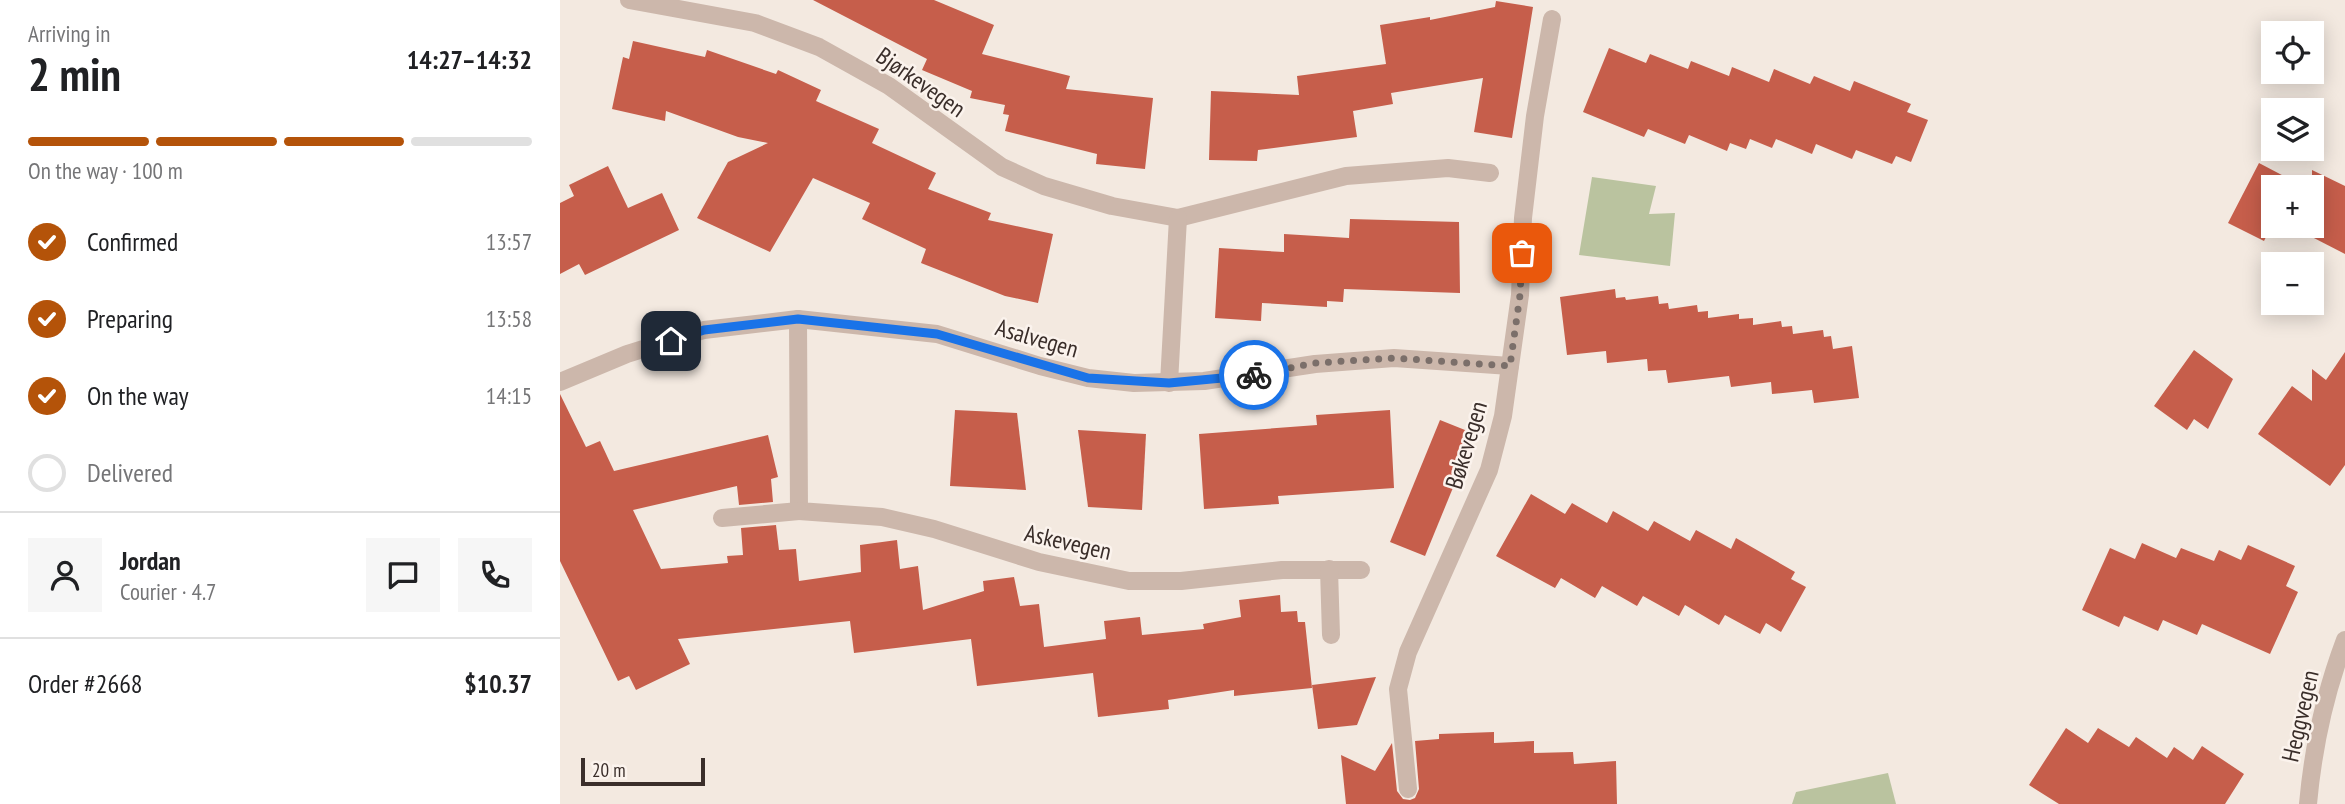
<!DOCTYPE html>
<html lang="en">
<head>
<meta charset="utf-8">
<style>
	body { margin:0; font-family:"PT Sans Narrow",sans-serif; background:#f6f6f6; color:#202124; height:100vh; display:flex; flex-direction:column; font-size:26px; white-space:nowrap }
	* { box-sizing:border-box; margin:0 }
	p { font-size:23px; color:#757577 }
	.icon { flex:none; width:38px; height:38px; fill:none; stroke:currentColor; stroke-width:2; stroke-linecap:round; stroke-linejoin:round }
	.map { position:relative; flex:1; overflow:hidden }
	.side { display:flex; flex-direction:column; background:#fff; width:560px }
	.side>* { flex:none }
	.tools { position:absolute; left:1701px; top:21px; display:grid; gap:14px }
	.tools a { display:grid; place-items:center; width:63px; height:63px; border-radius:0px; background:#fff; box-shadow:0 4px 18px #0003; font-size:35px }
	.scale { position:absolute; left:21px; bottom:18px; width:124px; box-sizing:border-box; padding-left:7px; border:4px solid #3a2e2a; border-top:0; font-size:19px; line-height:24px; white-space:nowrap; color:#3a2e2a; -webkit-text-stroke:5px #fbf3ed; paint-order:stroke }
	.pin { position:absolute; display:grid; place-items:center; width:60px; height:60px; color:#fff; margin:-30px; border-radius:14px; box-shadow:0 4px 10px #0006 }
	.courier { position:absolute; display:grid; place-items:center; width:70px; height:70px; margin:-35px; border:5px solid #1a73e8; border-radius:50%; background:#fff; color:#222; box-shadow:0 2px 9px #0007 }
	.headline em { font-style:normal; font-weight:600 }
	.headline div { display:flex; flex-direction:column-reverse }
	.headline { display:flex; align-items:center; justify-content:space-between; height:119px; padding:0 28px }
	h1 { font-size:46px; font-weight:600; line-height:52px }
	.bar { display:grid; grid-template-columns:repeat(4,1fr); gap:10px 7px; align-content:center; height:84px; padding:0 28px }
	.bar i { height:9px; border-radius:5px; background:#e0e0e0 }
	.bar .current { background:#b45309 }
	.bar p { grid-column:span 4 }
	.line { display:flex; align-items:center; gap:18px; padding:0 28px; border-top:2px solid #e0e0e0 }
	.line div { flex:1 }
	.round { display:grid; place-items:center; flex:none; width:74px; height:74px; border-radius:0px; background:#f6f6f6 }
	ol { padding:0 28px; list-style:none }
	li { display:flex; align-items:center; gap:21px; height:77px }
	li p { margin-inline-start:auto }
	li .icon { padding:7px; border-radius:50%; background:#b45309; color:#fff; stroke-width:4 }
	li:last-child { color:#757577 }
	li i { width:38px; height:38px; border:4px solid #e0e0e0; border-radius:50% }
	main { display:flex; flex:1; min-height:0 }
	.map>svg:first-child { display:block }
</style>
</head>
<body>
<main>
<section class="side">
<div class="headline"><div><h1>2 min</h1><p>Arriving in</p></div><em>14:27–14:32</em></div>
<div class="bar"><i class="current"></i><i class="current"></i><i class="current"></i><i></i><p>On the way · 100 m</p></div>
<ol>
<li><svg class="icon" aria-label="check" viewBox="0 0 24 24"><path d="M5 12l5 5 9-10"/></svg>Confirmed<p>13:57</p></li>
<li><svg class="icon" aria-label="check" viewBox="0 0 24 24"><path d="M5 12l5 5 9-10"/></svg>Preparing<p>13:58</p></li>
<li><svg class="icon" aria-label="check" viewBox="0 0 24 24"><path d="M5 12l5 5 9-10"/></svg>On the way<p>14:15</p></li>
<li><i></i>Delivered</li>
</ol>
<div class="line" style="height:126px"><a class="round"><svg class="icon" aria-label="person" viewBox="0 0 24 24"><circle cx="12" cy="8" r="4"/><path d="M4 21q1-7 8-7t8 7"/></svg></a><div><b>Jordan</b><p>Courier · 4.7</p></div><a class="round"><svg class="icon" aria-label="chat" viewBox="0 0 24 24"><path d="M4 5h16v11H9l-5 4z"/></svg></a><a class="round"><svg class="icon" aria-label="phone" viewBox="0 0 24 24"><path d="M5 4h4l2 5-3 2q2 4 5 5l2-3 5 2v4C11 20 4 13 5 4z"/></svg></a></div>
<div class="line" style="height:91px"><div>Order #2668</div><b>$10.37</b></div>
</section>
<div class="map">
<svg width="1785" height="804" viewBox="0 0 1785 804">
	<rect width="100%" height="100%" fill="#f3e9e0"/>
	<g fill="#bac39f">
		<path d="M1032 177 1096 186 1089 214 1115 213 1110 266 1019 255Z"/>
		<path d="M1328 773 1336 804H1232L1236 792Z"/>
	</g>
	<g fill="#c65e4b">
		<path d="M253 0H374L434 25 422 54 510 76 506 89 593 98 585 169 536 164 537 154 445 131 449 115 443 114 445 105 410 98 412 91 362 70 367 59Z"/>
		<path d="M936 1 973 7 952 138 914 132 923 78 831 93 833 104 793 111 797 137 698 150 697 161 649 160 651 91 739 95 737 76 826 64 820 25 870 17V20L935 7Z"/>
		<path d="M73 41 145 57 147 50 216 74 218 70 261 90 256 101 319 129 312 143 376 173 368 189 431 213 428 220 493 234 478 303 445 296 361 263 366 249 302 219 310 203 253 178 210 252 137 218 168 162 208 143 178 137 106 111 105 121 52 109 63 57 69 59Z"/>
		<path d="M1049 48 1086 63 1090 54 1128 69 1131 61 1169 76 1172 67 1209 82 1214 69 1250 84 1254 76 1290 91 1294 81 1351 104 1347 112 1368 120 1351 162 1336 156 1332 164 1296 150 1292 159 1256 144 1252 154 1216 139 1212 148 1190 139 1186 149 1170 143 1167 151 1129 135 1125 144 1088 129 1084 137 1023 112Z"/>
		<path d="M1699 163 1733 181 1730 187H1713V223L1704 241 1668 223Z"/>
		<path d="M48 166 68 208 102 193 119 230 25 275 19 264 0 274V203L14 196 9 185Z"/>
		<path d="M1752 170 1785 186V254L1752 237Z"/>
		<path d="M790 219 899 222 900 293 784 289 783 302 767 301V307L702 303 701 321 655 318 659 248 724 252V234L789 238Z"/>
		<path d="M1055 289 1056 298 1065 297 1066 300 1098 296 1099 304 1108 303 1109 309 1137 305 1138 312 1148 311V318L1179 314V319L1193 318V325L1221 321 1222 327 1232 326 1233 334 1263 330 1264 337 1271 336 1273 349 1292 346 1299 398 1254 403 1252 390 1212 394 1211 382 1171 387 1169 376 1108 383 1106 370 1088 371 1087 359 1047 363 1046 351 1007 355 1000 297Z"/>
		<path d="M1634 350 1673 379 1648 429 1634 419 1627 430 1594 406Z"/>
		<path d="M1785 352V465L1770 486 1698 434 1732 386 1752 401V369L1766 380Z"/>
		<path d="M0 394 26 447 40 441 54 471 208 435 218 477 211 479 213 502 179 505 177 486 73 510 101 569 168 563 167 556 183 555 181 528 216 525 219 550 236 549 239 581 301 572 300 545 337 540 340 569 358 566 363 610 424 591 423 581 454 577 460 606 479 604 484 647 546 639 544 621 580 617 582 635 644 629 643 624 681 617 679 600 720 595 721 612 737 611 738 622H745L752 688 674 696V690L608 700 609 709 538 717 533 673 417 686 411 639 294 653 290 621 118 639 130 664 76 690 69 676 58 681 0 561Z"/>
		<path d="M395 410 457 413 466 490 390 486Z"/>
		<path d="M830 410 834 488 718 496 719 504 644 509 639 434 757 425 756 415Z"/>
		<path d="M880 420 915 434 865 556 830 542Z"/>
		<path d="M518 430 586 434 582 510 528 507Z"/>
		<path d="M971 494 1005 514 1012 503 1047 523 1053 511 1088 531 1094 521 1130 541 1136 530 1171 549 1176 538 1235 572 1231 579 1246 587 1221 632 1206 623 1200 634 1165 615 1159 625 1125 605 1119 616 1083 596 1077 606 1042 586 1035 598 1001 578 995 588 936 556Z"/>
		<path d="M1582 543 1616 558 1621 548 1654 561 1659 550 1681 560 1688 545 1735 566 1726 586 1738 592 1710 654 1642 624 1637 635 1603 620 1598 631 1564 616 1559 627 1522 610 1550 548 1575 559Z"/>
		<path d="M816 677 797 725 758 729 752 685Z"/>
		<path d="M1506 728 1528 743 1538 728 1569 747 1576 737 1607 758 1614 747 1633 760 1642 746 1684 774 1665 804H1499L1469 785Z"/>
		<path d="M934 732V743L974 741V753L1013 752 1014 764 1056 761 1057 804H786L781 755 815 771 832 743 837 791 843 799 850 800 855 798 859 789 855 741 879 739V734Z"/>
	</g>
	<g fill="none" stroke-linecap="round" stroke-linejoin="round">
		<g stroke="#ccb7ab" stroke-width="18">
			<path d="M69 0 195 23 259 47 329 86 442 167 484 186 552 206 618 218 786 176 888 168 930 173"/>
			<path d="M238 319 239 511 322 517 374 529 479 562 569 581H621L722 570H801"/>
			<path d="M0 382 67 354 144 330 238 319 377 334 480 366 528 378 574 383 644 381 755 364 834 358 950 366"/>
			<path d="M609 383 618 218"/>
			<path d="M162 518 239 511"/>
			<path d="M769 569 771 635"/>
			<path d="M848 789 838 689 848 652 929 470 943 416 960 295 963 218 975 116 992 19"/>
			<path d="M1748 804C1753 748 1765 693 1785 640"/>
		</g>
	</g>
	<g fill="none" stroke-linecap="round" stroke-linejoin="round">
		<path stroke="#7b6f6a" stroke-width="7" stroke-dasharray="0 12.6" d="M694 375 755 363 834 358 950 366 960 295 962 253"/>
		<path stroke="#1a73e8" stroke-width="9" d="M111 341 144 330 238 319 377 334 528 378 609 383 694 375"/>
	</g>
	<g text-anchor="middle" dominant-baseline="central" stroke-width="5" stroke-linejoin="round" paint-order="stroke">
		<g font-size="24" fill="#3a2e2a" stroke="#fbf3ed">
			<text transform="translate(361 82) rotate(35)">Bjørkevegen</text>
			<text transform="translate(477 338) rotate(16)">Asalvegen</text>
			<text transform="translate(906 445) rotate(-73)">Bøkevegen</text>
			<text transform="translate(508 542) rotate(13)">Askevegen</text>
			<text transform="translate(1740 716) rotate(-77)">Heggvegen</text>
		</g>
	</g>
</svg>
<div class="tools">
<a><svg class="icon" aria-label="locate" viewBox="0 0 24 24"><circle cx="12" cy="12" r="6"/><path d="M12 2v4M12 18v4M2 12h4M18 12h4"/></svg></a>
<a><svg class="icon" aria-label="layers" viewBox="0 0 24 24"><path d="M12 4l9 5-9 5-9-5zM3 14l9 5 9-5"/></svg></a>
<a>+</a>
<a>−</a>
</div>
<div class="scale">20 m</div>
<div class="pin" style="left:962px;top:253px;background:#ea580c"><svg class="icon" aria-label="bag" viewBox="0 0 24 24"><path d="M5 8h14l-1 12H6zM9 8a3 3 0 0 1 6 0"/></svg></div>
<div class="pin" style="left:111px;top:341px;background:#1f2937"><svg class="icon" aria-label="home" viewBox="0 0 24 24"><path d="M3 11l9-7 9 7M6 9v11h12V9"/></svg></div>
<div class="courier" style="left:694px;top:375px"><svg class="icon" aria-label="bike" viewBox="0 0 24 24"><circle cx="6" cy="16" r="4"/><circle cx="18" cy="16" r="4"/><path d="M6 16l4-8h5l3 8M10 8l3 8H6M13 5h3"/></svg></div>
</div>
</main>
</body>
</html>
